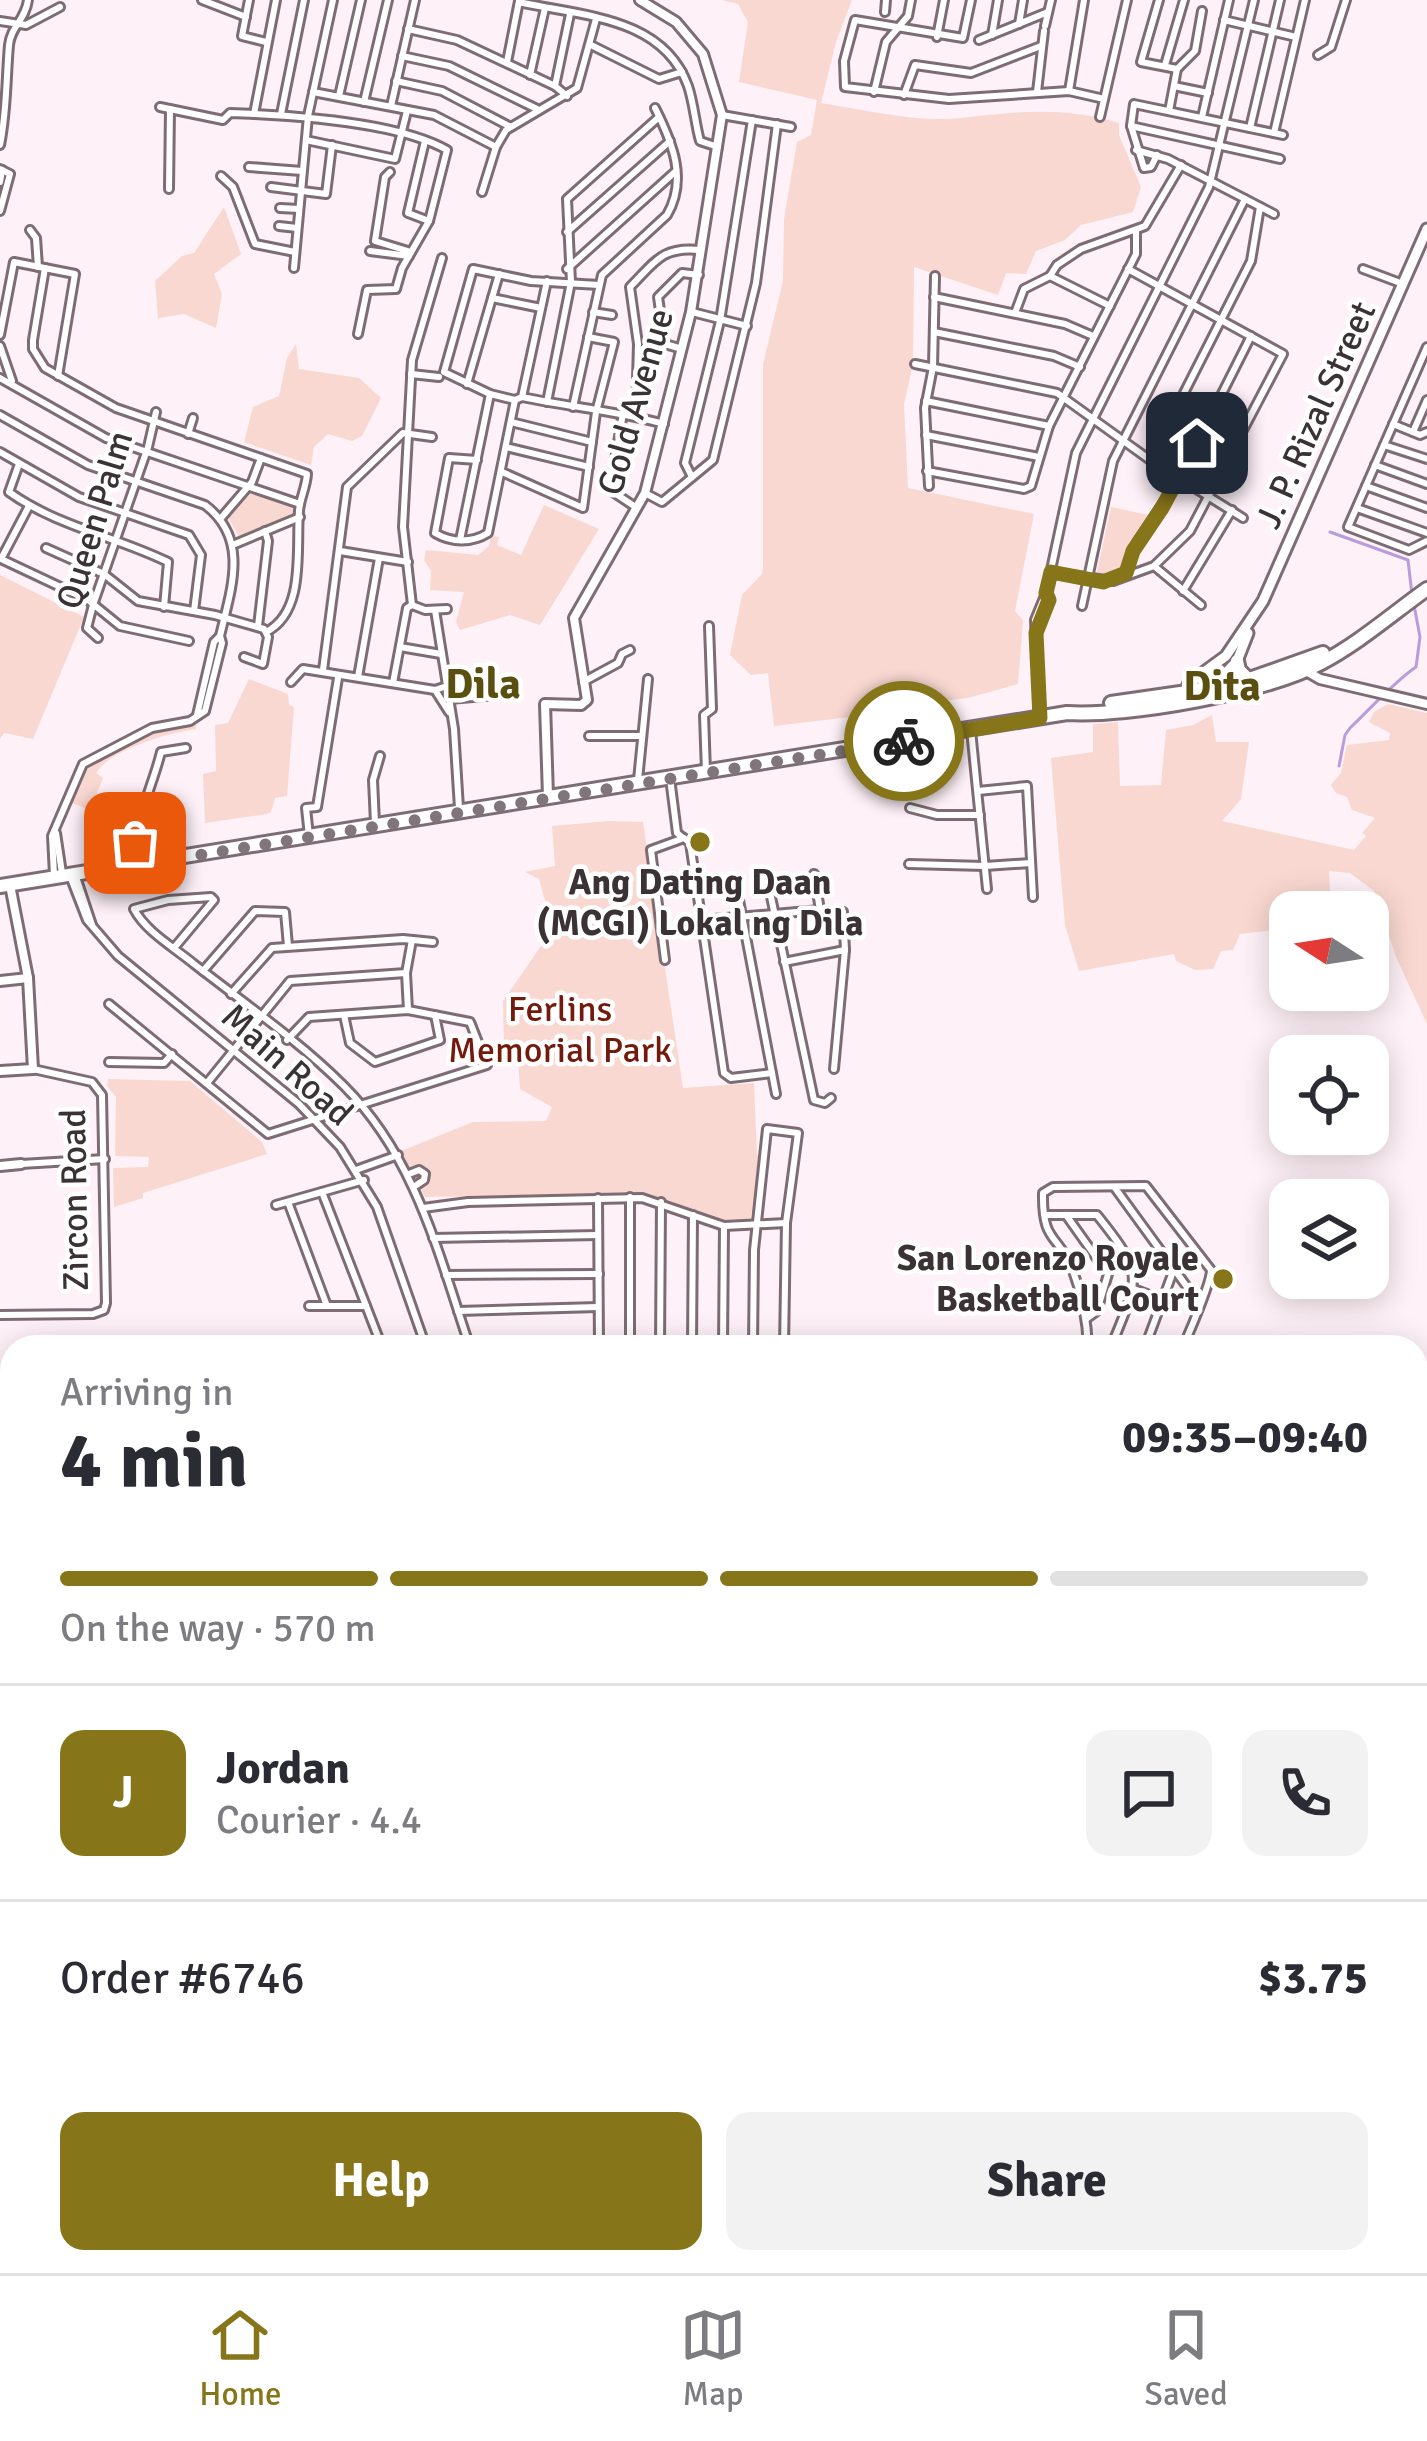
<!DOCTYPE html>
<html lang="en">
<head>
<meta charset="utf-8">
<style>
	body { margin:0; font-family:Signika,sans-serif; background:#f2f2f3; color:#2b2b33; height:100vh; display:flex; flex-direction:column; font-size:45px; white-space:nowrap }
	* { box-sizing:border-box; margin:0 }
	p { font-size:39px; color:#7c7c81 }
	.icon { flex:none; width:66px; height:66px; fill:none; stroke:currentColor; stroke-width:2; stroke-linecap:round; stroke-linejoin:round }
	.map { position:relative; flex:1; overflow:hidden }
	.panel { position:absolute; left:0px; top:1335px; width:1428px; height:939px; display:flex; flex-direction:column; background:#fff; border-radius:36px 36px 0 0; box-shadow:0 6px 30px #0003 }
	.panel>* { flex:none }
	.needle { width:78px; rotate:282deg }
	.buttons { position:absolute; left:1269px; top:891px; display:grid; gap:24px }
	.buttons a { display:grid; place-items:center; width:120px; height:120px; border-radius:24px; background:#fff; box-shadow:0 6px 30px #0003; font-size:60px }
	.pin { position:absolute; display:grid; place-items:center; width:102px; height:102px; color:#fff; margin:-51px; border-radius:24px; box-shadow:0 6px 18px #0006 }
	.courier { position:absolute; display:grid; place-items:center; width:120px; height:120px; margin:-60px; border:9px solid #877519; border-radius:50%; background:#fff; color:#222; box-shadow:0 3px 15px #0007 }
	.headline em { font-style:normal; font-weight:800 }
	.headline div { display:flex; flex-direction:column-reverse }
	.headline { display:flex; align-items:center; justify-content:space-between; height:204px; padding:0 60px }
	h1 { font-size:78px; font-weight:800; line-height:90px }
	.bar { display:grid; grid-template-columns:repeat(4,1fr); gap:18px 12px; align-content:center; height:144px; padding:0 60px }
	.bar i { height:15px; border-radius:9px; background:#e1e1e2 }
	.bar .current { background:#877519 }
	.bar p { grid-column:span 4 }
	.line { display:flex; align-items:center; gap:30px; padding:0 60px; border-top:3px solid #e1e1e2 }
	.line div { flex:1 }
	.round { display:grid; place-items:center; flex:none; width:126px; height:126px; border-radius:24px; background:#f2f2f3 }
	.action { display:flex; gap:24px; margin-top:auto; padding:24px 60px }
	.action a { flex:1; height:138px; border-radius:24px; background:#877519; color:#fff; font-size:48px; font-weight:800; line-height:138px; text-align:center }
	.action a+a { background:#f2f2f3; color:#2b2b33 }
	.tabs { display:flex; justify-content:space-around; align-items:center; height:168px; border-top:3px solid #e1e1e2; background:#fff; font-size:33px; color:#7c7c81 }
	.tabs a { display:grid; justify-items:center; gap:6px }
	.tabs .current { color:#877519 }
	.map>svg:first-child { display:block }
</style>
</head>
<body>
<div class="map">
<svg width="1427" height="2273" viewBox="0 0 1427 2273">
	<rect width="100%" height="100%" fill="#fef1f7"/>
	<g fill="#f9d8d1">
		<path d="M722 0H852L836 42 821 103C866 110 917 123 962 118 1018 111 1064 107 1119 123V135L1141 187 1133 212 1081 225 1065 240 1036 251 1026 274 1006 273 998 295 914 267 913 364 904 404 908 488 1034 514 1015 611 1023 620 1018 684 968 698 909 705 912 734 852 744 850 717 774 726 768 673 751 675 730 655 742 595 762 574 763 566V364L783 281 784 219 797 142 811 135 817 100 739 82 748 22 738 4Z"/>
		<path d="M224 207 241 254 214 274 222 294 216 328 184 314 158 318 155 281 182 256 194 253Z"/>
		<path d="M296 344 299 369 359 378 381 398 362 436 352 441 328 434 314 447 311 465 244 442 253 407 279 396 287 358Z"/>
		<path d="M251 490 292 505 294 514 240 538 227 516Z"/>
		<path d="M544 505 599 529 540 625 510 615 460 630 456 622 464 592 430 590 431 571 424 560 426 550 478 555 489 546 491 536 499 537 497 545 521 555Z"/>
		<path d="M1111 507 1153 516 1125 573 1117 579 1095 581Z"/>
		<path d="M0 575 84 617 33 739 4 733 0 739Z"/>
		<path d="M249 679 288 694 289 705 294 707 287 796 275 798 271 812 267 814 205 823 203 774 216 771 215 725 228 723Z"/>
		<path d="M1388 704 1427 713V1024L1396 957 1374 891 1350 873 1329 871 1331 912H1290V928L1240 934 1233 950 1221 951 1213 969 1195 970 1176 961 1174 954 1079 971 1065 925 1051 758 1093 752V724L1118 722 1120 786 1161 785 1166 730 1193 725 1212 715 1216 742H1249L1241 799 1222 821 1354 850 1366 836 1362 833 1375 818 1352 810 1347 797 1336 793 1331 785 1341 773 1347 745 1389 740 1390 733 1369 722 1374 712Z"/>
		<path d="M196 723V729C168 733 111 749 96 773L103 778 90 810 67 801 90 761 155 729Z"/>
		<path d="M609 821 643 822 683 1088 754 1083 757 1155 761 1156 750 1221 724 1222 642 1194 425 1197 401 1151 473 1122 546 1121 552 1107 520 1089 518 1059 504 1044 503 1001 541 946 545 930 552 926 539 879 525 872 555 866 552 826Z"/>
		<path d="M108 1079 190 1081 262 1142 267 1154 143 1193V1198L114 1207 113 1168 148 1167 149 1157 115 1156 116 1097 107 1086Z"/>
		<path d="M0 1621 12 1638V1885H0Z"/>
		<path d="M0 2098H12V2262H276L280 2273H0Z"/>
		<path d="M483 2262H783L780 2273H484Z"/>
		<path d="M820 2262H1321L1317 2273H820Z"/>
	</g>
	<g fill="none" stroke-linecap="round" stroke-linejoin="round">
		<g stroke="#b99cdc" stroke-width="3">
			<path d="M1330 532 1408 560 1412 595"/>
			<path d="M1339 766 1345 735 1350 728C1370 709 1395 681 1416 667L1420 637 1414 605"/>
			<path d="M1416 1581 1427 1598"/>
		</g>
		<g stroke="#7e6c74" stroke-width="12">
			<g id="minor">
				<path d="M202 0 246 17"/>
				<path d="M249 0 242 36 266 42"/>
				<path d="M971 0 963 38 855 20 844 61 845 87 949 99 1069 91 1104 99"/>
				<path d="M1159 0 1141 62 1177 69"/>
				<path d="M519 2C580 16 663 16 688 86 694 104 695 123 700 141L718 147"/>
				<path d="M885 12 886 0"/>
				<path d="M1224 20 1296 37"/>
				<path d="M0 21 26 25 60 7"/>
				<path d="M1019 24 1023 0"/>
				<path d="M1045 26 1051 0"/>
				<path d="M408 29 457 40 555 86 567 96"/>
				<path d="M992 35 998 0"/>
				<path d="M937 37 944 0"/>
				<path d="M979 40 1048 12"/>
				<path d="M591 45 659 79 682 72"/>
				<path d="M1318 55 1331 47 1346 0"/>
				<path d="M402 56 449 66 537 109"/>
				<path d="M507 62 519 1"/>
				<path d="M1165 65 1184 0"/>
				<path d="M530 75 545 8"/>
				<path d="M396 81 442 91 509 126"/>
				<path d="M555 86 570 14"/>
				<path d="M1174 86 1208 93"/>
				<path d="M1069 91 1084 0"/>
				<path d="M313 92 434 115 496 147"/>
				<path d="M874 92 886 42 908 16 911 0"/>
				<path d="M1037 92 1044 31"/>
				<path d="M904 95 915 65 971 73 1041 46"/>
				<path d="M339 96 361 0"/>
				<path d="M364 102 388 0"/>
				<path d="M391 106 415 0"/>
				<path d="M160 107 223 120 230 113C288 115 396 121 447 150L429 221 402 268 396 289 367 290 358 334"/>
				<path d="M1169 111 1177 69 1195 51 1202 11"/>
				<path d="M254 114 276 0"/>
				<path d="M281 114 304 0"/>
				<path d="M722 115 791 127"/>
				<path d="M1100 117 1127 0"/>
				<path d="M1202 117 1229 0"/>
				<path d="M1131 126 1280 159"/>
				<path d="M1250 128 1280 0"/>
				<path d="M1274 133 1305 0"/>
				<path d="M306 140 395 159 407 111"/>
				<path d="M425 141 408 213 429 221"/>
				<path d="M0 145C7 111 6 79 9 45 11 26 25 21 28 0"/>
				<path d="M1136 150 1168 159 1274 214"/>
				<path d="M1157 155 1151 167 1144 168 1131 126 1134 104 1283 135"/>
				<path d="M249 167 302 171"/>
				<path d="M0 169 10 174 0 211"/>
				<path d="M390 172 385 177 375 241 411 252"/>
				<path d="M221 176 233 187 255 244 295 252"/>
				<path d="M0 182 2 170"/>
				<path d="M271 187 326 194 332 145"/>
				<path d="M169 189 170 109"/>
				<path d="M482 192 496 147 506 130 577 88 596 19"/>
				<path d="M280 208 299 209"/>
				<path d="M279 226 297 228"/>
				<path d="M30 230 36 238 38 267"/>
				<path d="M567 232 670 141"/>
				<path d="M370 251 409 256"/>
				<path d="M45 268 33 340V349L45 368 116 408 307 474C306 488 300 498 299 511 296 549 306 612 266 632"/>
				<path d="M294 268 308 116 333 0"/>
				<path d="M567 269 676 171"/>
				<path d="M1363 269 1403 284"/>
				<path d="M1050 276 1110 306"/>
				<path d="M599 285 531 281 473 269 444 372 490 394 515 400 522 397C570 407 618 411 664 424"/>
				<path d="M934 297 1065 324 1093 336"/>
				<path d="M492 298 541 308"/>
				<path d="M593 312 612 315"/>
				<path d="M692 312 747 326"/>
				<path d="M1015 313 1024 289 1050 276 1057 265 1081 249 1145 226 1181 165"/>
				<path d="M934 332 1054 356 1080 367"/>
				<path d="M0 335 14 262 75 274 58 376"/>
				<path d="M0 346 12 381"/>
				<path d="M1427 347 1348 527 1409 550 1427 541"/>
				<path d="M682 349 665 344 658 297 682 273 699 275"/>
				<path d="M915 364 1057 393 1150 460 1243 518"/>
				<path d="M411 374 439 377"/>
				<path d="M0 378 106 438 300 504"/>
				<path d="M467 384 499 274"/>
				<path d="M522 397 547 281"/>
				<path d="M926 401 1049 426"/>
				<path d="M547 402 571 282 567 199 659 117"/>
				<path d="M573 407 602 275 667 215C688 179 672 142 655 108"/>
				<path d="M623 413 610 490 637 508"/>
				<path d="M0 415 88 465 205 505C250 539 231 589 220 636L222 643 205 711 190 721 152 728 83 764 52 836 54 875"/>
				<path d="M636 415 638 344 630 287C655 262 662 246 700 250"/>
				<path d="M511 422 592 442"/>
				<path d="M1393 424 1420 435 1427 432"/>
				<path d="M1413 432 1427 400"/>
				<path d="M188 434 193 418"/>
				<path d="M926 435 1039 457"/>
				<path d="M1384 445 1427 459"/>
				<path d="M506 447 589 467"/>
				<path d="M0 452 79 497 189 535 201 555 194 611"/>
				<path d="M477 460 449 458 435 533C452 543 472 543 488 533L515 400"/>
				<path d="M1150 460 1251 261 1260 207"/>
				<path d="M19 464 9 492C58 527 115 536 168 562L164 607"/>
				<path d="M1375 465 1427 484"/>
				<path d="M927 471 1024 489 1031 486 1049 426 1136 254V231"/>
				<path d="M502 472 583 508 596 412 614 342 588 337"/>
				<path d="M692 477 685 463 720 321 752 120"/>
				<path d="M929 486 925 408 933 367 935 276"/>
				<path d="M1366 486 1427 508"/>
				<path d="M645 493 662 502 713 460 756 283 777 124"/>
				<path d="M29 506 1 559 88 600 120 626 189 641"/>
				<path d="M1357 508 1427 533"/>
				<path d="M221 518 252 482 261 458"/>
				<path d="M460 540 490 394"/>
				<path d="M235 544 300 517"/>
				<path d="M46 548 104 574 138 601 215 615 264 629 268 637 263 664 244 657"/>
				<path d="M340 551 408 562"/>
				<path d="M1154 566 1201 605"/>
				<path d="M1050 572 1113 581 1154 566 1190 531 1283 354 1128 269"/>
				<path d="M1126 573 1138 541 1179 479 1251 336"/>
				<path d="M1183 591 1232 510"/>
				<path d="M412 605 403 527 412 360 442 258"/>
				<path d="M412 605 425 610 447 609"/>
				<path d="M1082 606 1113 461 1245 199"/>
				<path d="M435 610 454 729 459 808"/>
				<path d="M1038 624 1049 600 1046 593"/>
				<path d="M258 626 268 541 265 531"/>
				<path d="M98 638 87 628 93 605 148 447 156 412"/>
				<path d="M400 647 441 654"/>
				<path d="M323 670 347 487 403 433 432 437"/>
				<path d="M358 677 379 558"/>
				<path d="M291 682 303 669 435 690 447 686"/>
				<path d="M583 682 618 663 622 654 630 650"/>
				<path d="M393 683 407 608 412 605"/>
				<path d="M435 690 449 712"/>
				<path d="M449 699 497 695"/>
				<path d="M197 715 214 642 220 636"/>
				<path d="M1039 716 1035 620 1046 593 1076 453 1209 187 1254 0"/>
				<path d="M971 730 987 889"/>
				<path d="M589 736H641"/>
				<path d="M706 772 704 715 712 709 709 626"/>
				<path d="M670 778 677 833 682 837"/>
				<path d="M638 780 648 679"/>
				<path d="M978 791 1027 786 1033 897"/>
				<path d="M910 808 937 815H980"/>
				<path d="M375 823 373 780 380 756"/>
				<path d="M56 833 62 873"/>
				<path d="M309 836 306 808 317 807 338 678"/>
				<path d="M138 862C132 823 152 789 161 752L186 748"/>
				<path d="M909 864 985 866 1031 863"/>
				<path d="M814 874 820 910"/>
				<path d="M70 876 87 920 118 956 299 1104 340 1147 377 1207 426 1347"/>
				<path d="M76 877 92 925"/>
				<path d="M767 878 814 1100 825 1103 831 1098"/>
				<path d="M735 879 776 1094"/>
				<path d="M702 920 820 910 843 912 845 950 834 1069"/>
				<path d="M174 948 214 900 211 897 168 900 134 909C146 932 175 948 194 964 244 1003 299 1041 344 1086 416 1158 438 1253 470 1347"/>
				<path d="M665 960 651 850 684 838 690 843 724 1073 731 1078 772 1073"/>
				<path d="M784 962 845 950"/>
				<path d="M203 971 255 911 285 912 288 946"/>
				<path d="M231 994 272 948 403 939 433 942"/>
				<path d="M109 1004 268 1134 487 1065 470 1022 408 1010 309 1017 287 1040"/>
				<path d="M408 1010 406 973 412 940"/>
				<path d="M344 1015 350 1043 375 1062 440 1040 435 1015"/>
				<path d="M109 1062 164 1063 172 1054"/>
				<path d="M207 1083 290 981 406 973"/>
				<path d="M21 1164 105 1159"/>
				<path d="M356 1170 398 1155"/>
				<path d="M409 1174 419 1170 425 1174 424 1180 415 1186"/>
				<path d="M1115 1188 1198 1302"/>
				<path d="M322 1192 382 1347"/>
				<path d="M598 1198 599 1347"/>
				<path d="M288 1202 327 1306"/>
				<path d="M276 1205 364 1180"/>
				<path d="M423 1208 468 1202 642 1198 724 1226 786 1223"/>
				<path d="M1045 1215H1097C1146 1276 1139 1277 1111 1347"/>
				<path d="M1066 1215 1108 1274 1097 1311 1086 1319"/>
				<path d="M433 1238 598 1235"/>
				<path d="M446 1275 599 1274"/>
				<path d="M1134 1289 1163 1300"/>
				<path d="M309 1306H366"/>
				<path d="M458 1311 598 1307"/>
				<path d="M0 1315 93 1314 104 1310 106 1303 102 1095 92 1082 33 1069"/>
				<path d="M471 1347 600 1344"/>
				<path d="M630 1347V1197"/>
				<path d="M660 1347 661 1202"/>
				<path d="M692 1347 693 1215"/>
				<path d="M723 1347 724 1226"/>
				<path d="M753 1347 754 1250 767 1129 798 1133 786 1223 784 1347"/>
				<path d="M1088 1347C1087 1322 1082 1295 1073 1271 1059 1233 1042 1245 1043 1193L1053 1187 1146 1186 1211 1270C1211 1284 1190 1330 1183 1347"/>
				<path d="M1145 1347 1174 1269"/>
				<path d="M1416 1470 1419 1447"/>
				<path d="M1416 1488H1427"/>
				<path d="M1416 1522H1427"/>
				<path d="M1416 1559H1422L1427 1540"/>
				<path d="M1416 1597 1427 1612"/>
				<path d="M1416 1642H1427"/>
				<path d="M1416 1677H1427"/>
				<path d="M1416 1711H1427"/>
				<path d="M1416 1758H1427"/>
				<path d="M1416 1793H1427"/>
				<path d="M1416 1827H1427"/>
				<path d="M1416 1866H1427"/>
				<path d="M1416 1907H1427"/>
				<path d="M1416 1949H1427"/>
				<path d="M0 1958 12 1957"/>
				<path d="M0 1965 12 1964"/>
				<path d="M1416 2077 1427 2030"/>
				<path d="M1416 2081 1427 2083"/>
				<path d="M1416 2122 1427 2125"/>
				<path d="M1416 2164 1427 2166"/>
				<path d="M1416 2206 1427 2208"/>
				<path d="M374 2262 375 2273"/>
				<path d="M403 2262 404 2273"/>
				<path d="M433 2262 434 2273"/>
				<path d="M816 2262V2273"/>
				<path d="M289 2273 307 2262"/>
				<path d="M458 2273H464L463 2262"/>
				<path d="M798 2273 800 2262"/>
				<path d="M1337 2273 1341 2262"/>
			</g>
		</g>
		<g stroke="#7e6c74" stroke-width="14">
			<g id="tertiary">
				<path d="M1303 669 1320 679 1427 704"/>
				<path d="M548 796 545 704 581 705 587 700 574 618 645 493 691 312 722 115 703 54 676 22 640 0"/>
				<path d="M0 981 28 978"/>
				<path d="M0 1071 33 1069 28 978 10 885"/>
				<path d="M0 1166 21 1164"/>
				<path d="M1416 1976H1427"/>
			</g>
		</g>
		<g stroke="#7e6c74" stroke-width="15">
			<g id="secondary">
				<path d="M1212 687 1237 661 1248 633"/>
				<path d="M1185 692 1189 683 1226 656 1263 601 1427 229"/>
			</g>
		</g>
		<g stroke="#7e6c74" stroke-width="16">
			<g id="primary">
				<path d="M0 1555 12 1574"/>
				<path d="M285 2262 289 2273"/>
			</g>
		</g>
		<g stroke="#7e6c74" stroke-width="18">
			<g id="trunk">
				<path d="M1237 661 1239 670 1249 680"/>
				<path d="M1241 682 1323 653"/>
				<path d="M1111 703 1215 688"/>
				<path d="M0 886 1067 713C1129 717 1267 692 1321 663 1359 643 1392 614 1427 589"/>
			</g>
		</g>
		<use href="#minor" stroke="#fff" stroke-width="6"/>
		<use href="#tertiary" stroke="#fff" stroke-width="8"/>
		<use href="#secondary" stroke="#fff" stroke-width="9"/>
		<use href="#primary" stroke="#fff" stroke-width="10"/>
		<use href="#trunk" stroke="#fff" stroke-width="12"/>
	</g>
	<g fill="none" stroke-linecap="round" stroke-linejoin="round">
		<path stroke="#7f757a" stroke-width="12" stroke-dasharray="0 21.6" d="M135 843 138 865 904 741"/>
		<path stroke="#877519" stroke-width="15" d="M904 741 1040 718 1036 633 1049 600 1046 593 1051 572 1103 582 1126 573 1133 551 1162 508 1197 443"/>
	</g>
	<g fill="#877519" stroke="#fff" stroke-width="4.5">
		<circle cx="700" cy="842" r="12"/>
		<circle cx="1223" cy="1279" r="12"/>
	</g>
	<g text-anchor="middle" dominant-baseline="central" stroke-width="9" stroke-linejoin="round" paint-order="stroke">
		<g font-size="36" fill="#3b3236" stroke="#fff">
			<text transform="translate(636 402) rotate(-74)">Gold Avenue</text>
			<text transform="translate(1316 415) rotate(-66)">J. P. Rizal Street</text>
			<text transform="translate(95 520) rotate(-73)">Queen Palm</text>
			<text transform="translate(287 1065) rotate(42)">Main Road</text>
			<text transform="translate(75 1200) rotate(-91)">Zircon Road</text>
		</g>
		<g font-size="36" font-weight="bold" fill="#3b3236" stroke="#fff">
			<text x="700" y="882">Ang Dating Daan<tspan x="700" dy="41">(MCGI) Lokal ng Dila</tspan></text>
			<text x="1199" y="1258" text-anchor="end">San Lorenzo Royale<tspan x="1199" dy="41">Basketball Court</tspan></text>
		</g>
		<g font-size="36" fill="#731a0c" stroke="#fff">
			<text x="560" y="1009">Ferlins<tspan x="560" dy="41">Memorial Park</tspan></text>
		</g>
		<g font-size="42" font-weight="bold" fill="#5b4f10" stroke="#fff">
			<text x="483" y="684">Dila</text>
			<text x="1222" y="686">Dita</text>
		</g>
	</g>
</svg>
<div class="buttons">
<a><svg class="needle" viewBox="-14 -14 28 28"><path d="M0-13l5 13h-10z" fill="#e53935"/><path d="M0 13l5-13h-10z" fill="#7c7c81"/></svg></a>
<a><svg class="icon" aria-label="locate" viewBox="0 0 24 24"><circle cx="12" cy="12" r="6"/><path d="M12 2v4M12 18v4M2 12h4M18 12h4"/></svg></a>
<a><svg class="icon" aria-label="layers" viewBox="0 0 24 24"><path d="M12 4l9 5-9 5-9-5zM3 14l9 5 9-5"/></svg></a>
</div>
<div class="pin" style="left:135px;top:843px;background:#ea580c"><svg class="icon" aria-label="bag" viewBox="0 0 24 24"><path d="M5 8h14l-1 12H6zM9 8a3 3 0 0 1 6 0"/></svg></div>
<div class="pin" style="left:1197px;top:443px;background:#1f2937"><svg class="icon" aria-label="home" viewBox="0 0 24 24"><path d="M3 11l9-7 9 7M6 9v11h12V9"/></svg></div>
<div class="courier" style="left:904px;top:741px"><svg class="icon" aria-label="bike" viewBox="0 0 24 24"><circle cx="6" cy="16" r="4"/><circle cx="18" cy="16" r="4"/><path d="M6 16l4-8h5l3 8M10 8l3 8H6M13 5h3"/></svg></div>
<section class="panel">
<div class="headline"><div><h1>4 min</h1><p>Arriving in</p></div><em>09:35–09:40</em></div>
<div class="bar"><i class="current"></i><i class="current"></i><i class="current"></i><i></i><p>On the way · 570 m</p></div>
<div class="line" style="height:216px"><b class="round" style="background:#877519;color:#fff">J</b><div><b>Jordan</b><p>Courier · 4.4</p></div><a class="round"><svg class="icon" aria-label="chat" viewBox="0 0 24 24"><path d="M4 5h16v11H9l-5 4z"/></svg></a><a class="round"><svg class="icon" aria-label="phone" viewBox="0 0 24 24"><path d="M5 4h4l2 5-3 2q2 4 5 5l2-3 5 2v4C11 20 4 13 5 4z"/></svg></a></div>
<div class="line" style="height:156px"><div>Order #6746</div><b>$3.75</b></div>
<div class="action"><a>Help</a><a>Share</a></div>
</section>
</div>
<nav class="tabs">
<a class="current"><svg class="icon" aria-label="home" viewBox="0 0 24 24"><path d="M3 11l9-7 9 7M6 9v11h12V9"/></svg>Home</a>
<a><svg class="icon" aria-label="map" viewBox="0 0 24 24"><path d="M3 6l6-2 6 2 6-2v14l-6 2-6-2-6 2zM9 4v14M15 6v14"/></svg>Map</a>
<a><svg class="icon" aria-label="saved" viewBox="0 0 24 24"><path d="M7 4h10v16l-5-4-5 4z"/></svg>Saved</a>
</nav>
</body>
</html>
